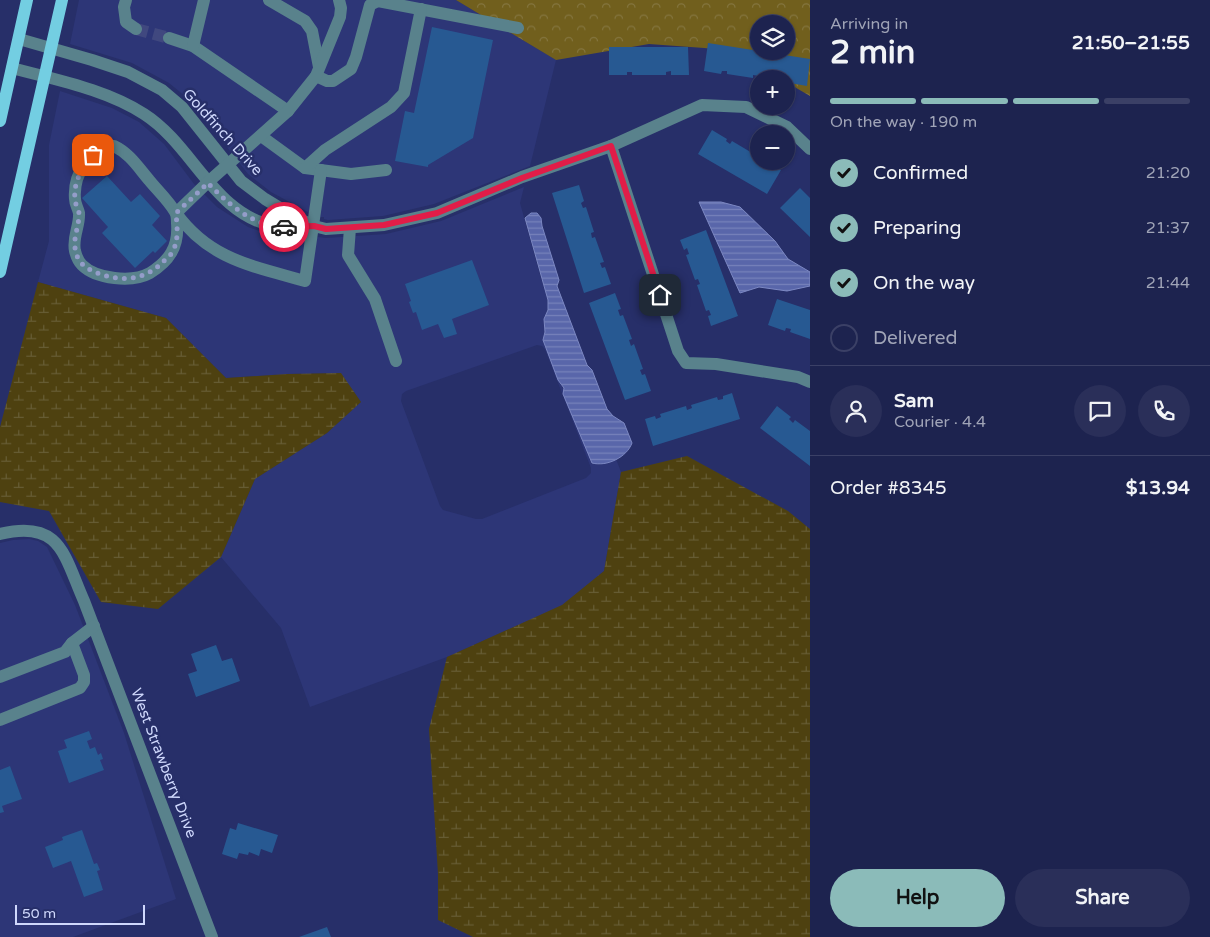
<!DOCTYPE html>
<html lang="en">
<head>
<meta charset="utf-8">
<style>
	body { margin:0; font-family:"Varela Round",sans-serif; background:#2a2f59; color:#f1f3f6; height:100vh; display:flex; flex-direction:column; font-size:19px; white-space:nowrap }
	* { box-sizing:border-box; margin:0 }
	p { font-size:16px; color:#a0a4b7 }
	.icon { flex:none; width:28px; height:28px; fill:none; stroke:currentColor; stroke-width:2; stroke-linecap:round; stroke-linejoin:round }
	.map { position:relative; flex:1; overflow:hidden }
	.side { display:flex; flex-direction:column; background:#1d234f; width:400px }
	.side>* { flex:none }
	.buttons { position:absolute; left:750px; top:15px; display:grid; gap:10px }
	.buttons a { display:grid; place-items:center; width:45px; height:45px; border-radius:50%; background:#1d234f; box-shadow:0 1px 4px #0004,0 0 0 1px #3b4066; font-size:25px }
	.scale { position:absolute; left:15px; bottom:12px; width:130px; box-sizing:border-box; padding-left:5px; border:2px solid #cfd8fc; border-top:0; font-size:14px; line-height:18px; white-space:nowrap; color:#cfd8fc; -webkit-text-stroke:4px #272f69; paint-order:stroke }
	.pin { position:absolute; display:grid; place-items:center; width:42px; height:42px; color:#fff; margin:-21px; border-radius:10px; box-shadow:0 2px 8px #0006 }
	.courier { position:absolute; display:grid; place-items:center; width:50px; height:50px; margin:-25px; border:4px solid #e11d48; border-radius:50%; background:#fff; color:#222; box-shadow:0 1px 6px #0007 }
	.overview em { font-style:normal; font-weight:800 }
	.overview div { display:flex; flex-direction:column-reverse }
	.overview { display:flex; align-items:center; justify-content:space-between; height:85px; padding:0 20px }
	h1 { font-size:32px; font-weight:800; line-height:38px }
	.bar { display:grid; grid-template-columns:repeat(4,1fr); gap:8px 5px; align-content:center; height:60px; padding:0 20px }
	.bar i { height:6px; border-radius:4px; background:#3b4066 }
	.bar .active { background:#8bbbb9 }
	.bar p { grid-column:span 4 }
	.line { display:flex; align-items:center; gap:12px; padding:0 20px; border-top:1px solid #3b4066 }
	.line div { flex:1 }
	.round { display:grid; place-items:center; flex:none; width:52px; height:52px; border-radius:26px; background:#2a2f59 }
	ol { padding:0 20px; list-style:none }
	li { display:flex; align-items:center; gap:15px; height:55px }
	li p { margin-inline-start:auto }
	li .icon { padding:5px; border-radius:50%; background:#8bbbb9; color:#111; stroke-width:4 }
	li:last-child { color:#a0a4b7 }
	li i { width:28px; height:28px; border:2px solid #3b4066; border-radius:50% }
	.button { display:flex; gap:10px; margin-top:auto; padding:10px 20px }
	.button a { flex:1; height:58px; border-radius:30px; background:#8bbbb9; color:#111; font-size:20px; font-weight:800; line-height:58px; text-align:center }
	.button a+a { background:#2a2f59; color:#f1f3f6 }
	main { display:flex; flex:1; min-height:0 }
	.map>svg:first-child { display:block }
</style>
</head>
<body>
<main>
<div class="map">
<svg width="810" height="937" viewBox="0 0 810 937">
	<defs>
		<pattern id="forest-crowns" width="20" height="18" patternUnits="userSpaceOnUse" patternTransform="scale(1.25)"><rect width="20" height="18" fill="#715f1d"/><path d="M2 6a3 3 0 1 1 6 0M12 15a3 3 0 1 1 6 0" fill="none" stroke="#84753f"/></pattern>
		<pattern id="wetland-marsh" width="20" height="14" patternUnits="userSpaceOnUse" patternTransform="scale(1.25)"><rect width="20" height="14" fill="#4e4110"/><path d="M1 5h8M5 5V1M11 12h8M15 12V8" fill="none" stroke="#665c34"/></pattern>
		<pattern id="water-rules" width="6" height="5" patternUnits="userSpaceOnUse" patternTransform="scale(1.25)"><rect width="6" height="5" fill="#5966aa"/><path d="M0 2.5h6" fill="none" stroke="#7782bb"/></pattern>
	</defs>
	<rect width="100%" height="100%" fill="#272f69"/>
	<g fill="#2d3677" fill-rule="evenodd">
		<path d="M79 0H456L556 60 530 166 434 204 383 216 328 220 324 219V217H317L271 192 248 174 191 101 169 83 132 63 70 44Z"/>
		<path d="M60 91 112 108 139 122 164 144 194 184 217 207 248 227 274 236 311 235 316 238 318 237 326 238 386 234 441 221 524 187 520 203 541 278 547 292 548 300V310L544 319 545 332 558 380 564 389 563 394 592 463 599 465 616 459 621 472 604 571 563 605 447 657 310 707 281 628 221 557 255 479 327 433 361 402 340 373 287 374 226 378 166 318 38 282 49 241V145ZM537 345 542 346 545 349 591 468V473L586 478 482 519H476L443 510 440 506 401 401 402 394 406 391Z"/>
		<path d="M29 539 38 541 47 547 75 605 124 733 176 899 73 937H0V543L13 540Z"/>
	</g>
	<path fill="url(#forest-crowns)" fill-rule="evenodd" d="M456 0H810V96L786 82V79L732 50 649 44 556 60ZM759 24H786V51H759Z"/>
	<g fill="url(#wetland-marsh)">
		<path d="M38 282 166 318 226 378 287 374 341 373 361 402 327 433 255 479 221 557 158 609 101 602 49 511 0 502V427Z"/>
		<path d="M687 456 788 511 810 529V937H473L438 920V874L429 729 447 657 562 605 604 571 621 472Z"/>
	</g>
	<g fill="url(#water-rules)" stroke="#7c88c3">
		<path d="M699 202H721L740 207 775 241 788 259 810 272V286L787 291 759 287 740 293Z"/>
		<path d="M531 213H537L541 218 542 226 559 280 557 286 587 365 592 370 607 409 613 416 624 423 632 443C627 457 607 467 592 463L563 394 564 388 558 380 543 340 545 332 544 319 548 310V300L525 218Z"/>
	</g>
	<g fill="#275992">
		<path d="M432 27 493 40 473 138 428 165V167L395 161 405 111 414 113Z"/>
		<path d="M708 43 810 59 807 86 790 83V80L786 79H758L759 76 753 75V78L727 74V71H722L721 74 704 71Z"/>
		<path d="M609 47H688L689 75H671V71L666 72V75H632V72H627V75H609Z"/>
		<path d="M712 130 727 139 726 141 730 144 732 141 759 157V161L764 164 766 161 781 170 767 194 698 154Z"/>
		<path d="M107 176 131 202 140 194 160 216 152 225 167 241 155 253 153 251 135 268 102 233 108 227 82 198Z"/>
		<path d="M579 185 584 201 581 203 583 208 586 207 594 232 591 233 592 238 595 237 604 262 600 263 602 268 605 267 611 284 584 293 552 193Z"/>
		<path d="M800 188 810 198V237L780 208Z"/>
		<path d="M706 230 738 316 711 326 708 316 711 315 709 310 706 311 697 285 700 284 698 279 695 280 686 255 689 254 687 248 684 250 680 240Z"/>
		<path d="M472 260 489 305 452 319 457 334 444 338 438 324 422 330 416 312 413 313 409 302 411 301 405 284Z"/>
		<path d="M615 293 621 309 618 310 620 316 623 315 632 339 629 340 631 346 634 344 643 369 640 370 642 375 645 374 651 391 625 400 589 303Z"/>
		<path d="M777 299 810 310V339L790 332 791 329 786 328 785 331 768 325Z"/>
		<path d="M732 393 740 419 653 446 645 419 655 416 656 419 661 417 660 414 686 406 687 410 692 408 691 405 717 397 718 400 723 399V396Z"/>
		<path d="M777 406 791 417 789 419 793 423 795 420 810 431V466L760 428Z"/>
		<path d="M216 645 222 661 232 658 240 681 196 697 188 674 197 671 191 654Z"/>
		<path d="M89 731 92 739 87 741 90 749 95 747 98 755 101 753 103 759 100 760 104 770 69 783 58 751 67 748 64 740Z"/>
		<path d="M10 766 22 799 2 806 4 812 0 813V770Z"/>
		<path d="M238 823 278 835 272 853 261 849 259 856 249 852 248 855 239 853 237 859 222 854 230 828 236 830Z"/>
		<path d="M82 830 94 864 97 863 100 870 97 871 103 890 84 897 71 861 53 868 45 847 63 840 62 837Z"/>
		<path d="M327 927 331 937H299Z"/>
	</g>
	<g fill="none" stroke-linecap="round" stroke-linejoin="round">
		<path stroke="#40487f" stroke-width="12" stroke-dasharray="12 6" stroke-linecap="butt" d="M136 29 169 38"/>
		<g stroke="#59828c" stroke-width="12">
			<path d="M126 0 124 7 126 22 136 29"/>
			<path d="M269 0 305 21 312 31 319 67"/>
			<path d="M169 38 193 46 288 111"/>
			<path d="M19 39 92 60 128 72 162 90 182 107 241 181 265 199 288 213 314 226 326 229 384 225 437 213 522 177 611 146"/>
			<path d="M193 46 204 0"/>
			<path d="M12 68C56 80 105 89 144 114 194 146 213 215 277 227 288 229 301 227 311 226"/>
			<path d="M316 76 327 81H333L351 69 356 57 370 5 378 1 518 28"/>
			<path d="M261 136 305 168 351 174 386 170"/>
			<path d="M114 146C129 153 138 167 149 180 157 190 169 201 175 212 177 215 177 220 177 223 179 247 169 261 150 273 132 283 96 279 82 265 78 261 76 255 75 251 72 237 80 226 79 213 78 208 75 204 75 199 73 175 89 148 114 146Z"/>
			<path d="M810 149 787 127 746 107 702 105 611 146 678 351 686 363 716 364 798 377 810 382"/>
			<path d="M305 168 325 150 391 107 404 93 421 9"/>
			<path d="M321 170 305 281C253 266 210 260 176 213L207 183 288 111 316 76 340 17 341 8 339 0"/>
			<path d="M350 228 348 255 375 299 396 361"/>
			<path d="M0 534C61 519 64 556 84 601L212 937"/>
			<path d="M0 677 65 652 72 643 94 626"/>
			<path d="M0 720 80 688 84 682V675L72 643"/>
		</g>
		<g stroke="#73cee2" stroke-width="12">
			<path d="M0 121 27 0"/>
			<path d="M0 272 62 0"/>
		</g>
	</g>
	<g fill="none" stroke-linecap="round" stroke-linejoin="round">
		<path stroke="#949dc9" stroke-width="5" stroke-dasharray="0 9" d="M93 155C82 168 73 182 75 200 75 204 79 209 79 214 79 230 71 239 77 256 81 266 90 270 100 274 123 282 145 280 163 262 166 259 171 255 173 251 179 238 177 227 176 213L208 183C226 202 255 228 284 227"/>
		<path stroke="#e11d48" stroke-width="6" d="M284 227 314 226 326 229 384 225 437 213 522 178 611 146 660 295"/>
	</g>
	<g text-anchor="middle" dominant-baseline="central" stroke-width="5" stroke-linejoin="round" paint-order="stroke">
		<g font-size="15" fill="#cfd8fc" stroke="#272f69">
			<text transform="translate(223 132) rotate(48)">Goldfinch Drive</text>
			<text transform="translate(164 763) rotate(69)">West Strawberry Drive</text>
		</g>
	</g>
</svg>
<div class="buttons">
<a><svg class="icon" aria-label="layers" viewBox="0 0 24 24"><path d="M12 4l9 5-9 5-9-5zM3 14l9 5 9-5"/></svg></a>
<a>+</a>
<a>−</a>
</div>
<div class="scale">50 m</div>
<div class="pin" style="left:93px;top:155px;background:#ea580c"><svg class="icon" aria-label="bag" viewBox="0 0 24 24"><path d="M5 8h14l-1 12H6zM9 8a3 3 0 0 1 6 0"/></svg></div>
<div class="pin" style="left:660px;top:295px;background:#1f2937"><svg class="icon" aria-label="home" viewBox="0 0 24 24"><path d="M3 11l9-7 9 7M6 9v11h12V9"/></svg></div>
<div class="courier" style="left:284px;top:227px"><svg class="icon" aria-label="car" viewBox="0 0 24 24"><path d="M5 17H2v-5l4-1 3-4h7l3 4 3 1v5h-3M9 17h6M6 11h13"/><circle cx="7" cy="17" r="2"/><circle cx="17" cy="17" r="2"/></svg></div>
</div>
<section class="side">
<div class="overview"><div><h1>2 min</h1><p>Arriving in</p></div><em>21:50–21:55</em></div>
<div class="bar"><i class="active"></i><i class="active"></i><i class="active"></i><i></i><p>On the way · 190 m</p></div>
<ol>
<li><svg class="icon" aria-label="check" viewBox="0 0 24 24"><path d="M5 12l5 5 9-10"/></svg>Confirmed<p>21:20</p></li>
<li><svg class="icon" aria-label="check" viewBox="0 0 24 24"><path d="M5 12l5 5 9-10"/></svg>Preparing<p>21:37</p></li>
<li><svg class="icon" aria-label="check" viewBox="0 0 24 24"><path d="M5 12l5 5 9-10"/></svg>On the way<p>21:44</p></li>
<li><i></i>Delivered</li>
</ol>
<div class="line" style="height:90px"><a class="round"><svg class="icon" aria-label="person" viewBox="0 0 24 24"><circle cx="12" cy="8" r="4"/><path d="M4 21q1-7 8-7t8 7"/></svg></a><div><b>Sam</b><p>Courier · 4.4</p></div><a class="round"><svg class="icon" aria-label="chat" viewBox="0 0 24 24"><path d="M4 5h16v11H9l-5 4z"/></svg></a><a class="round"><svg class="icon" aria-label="phone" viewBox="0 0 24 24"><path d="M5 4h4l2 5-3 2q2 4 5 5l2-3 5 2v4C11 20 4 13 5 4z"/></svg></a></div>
<div class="line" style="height:65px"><div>Order #8345</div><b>$13.94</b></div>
<div class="button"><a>Help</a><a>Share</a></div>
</section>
</main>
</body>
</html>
